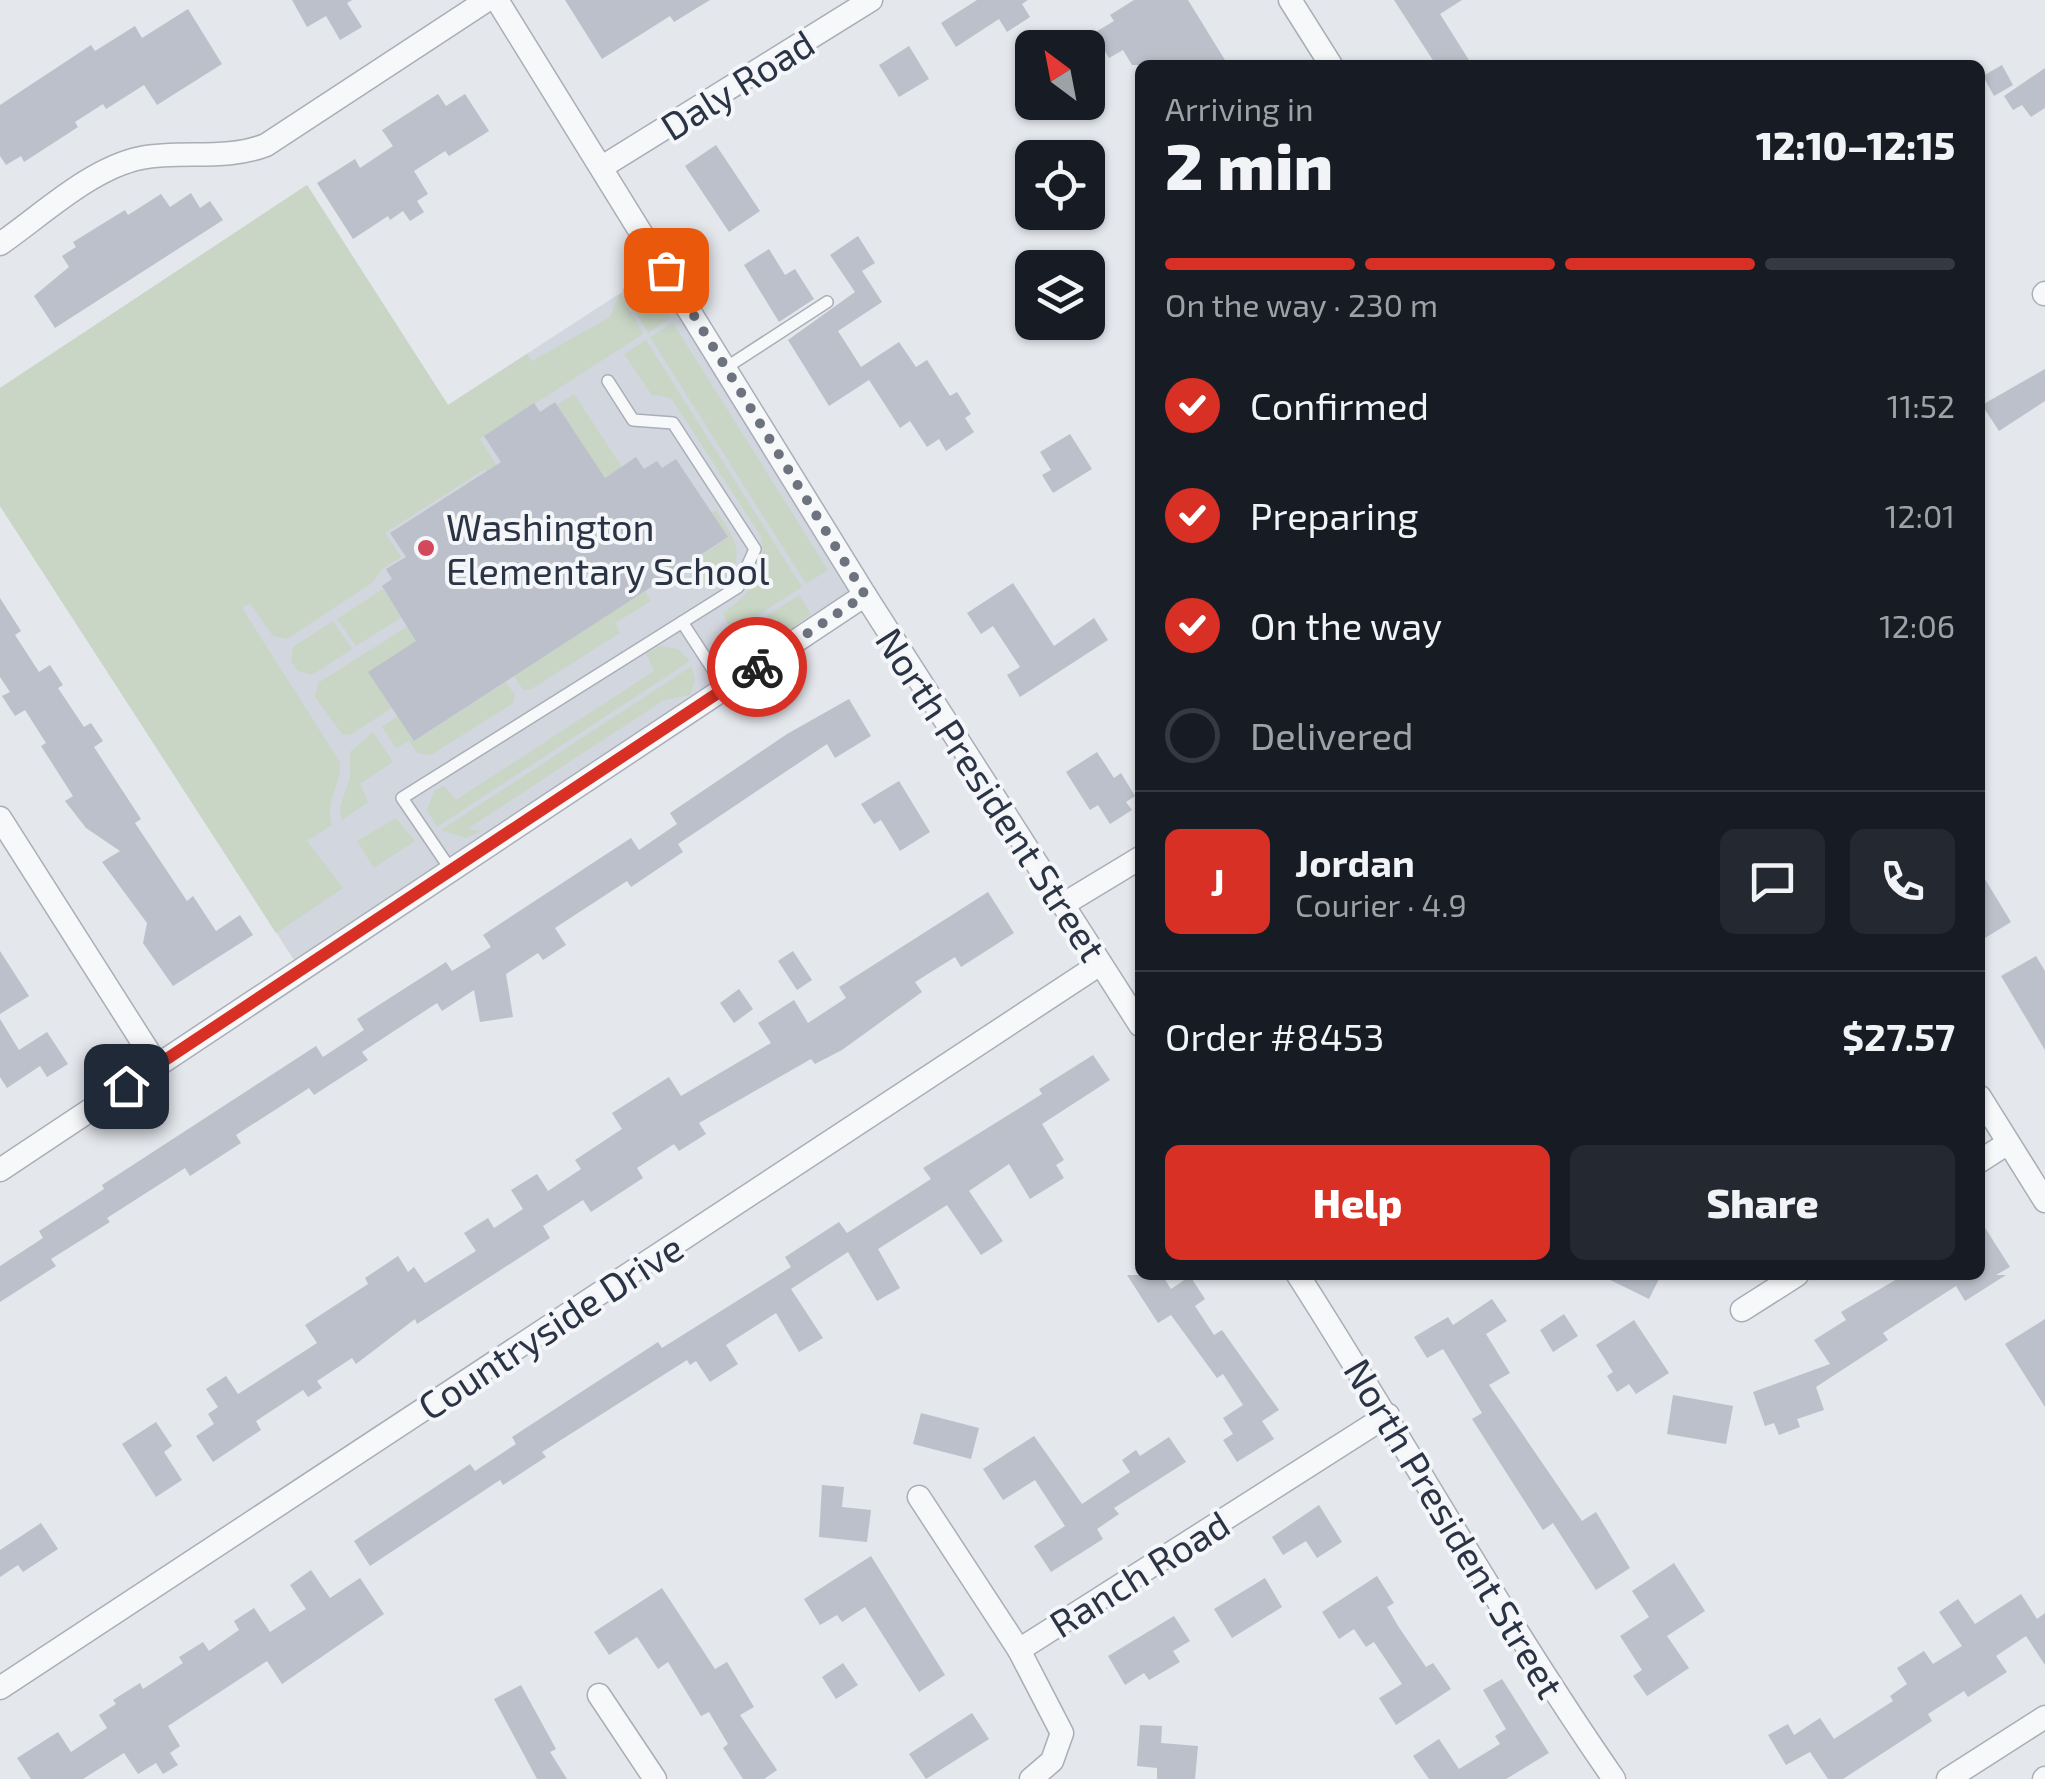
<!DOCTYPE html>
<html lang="en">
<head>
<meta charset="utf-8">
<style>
	body { margin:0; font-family:"Exo 2",sans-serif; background:#242831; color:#f1f3f6; height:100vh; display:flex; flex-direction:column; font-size:38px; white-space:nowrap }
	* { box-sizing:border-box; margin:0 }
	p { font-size:32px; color:#9ea1a6 }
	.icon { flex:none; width:55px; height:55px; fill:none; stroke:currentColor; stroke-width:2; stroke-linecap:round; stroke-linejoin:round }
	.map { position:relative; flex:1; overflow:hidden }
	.sheet { position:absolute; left:1135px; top:60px; width:850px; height:1220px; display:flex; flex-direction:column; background:#171b24; border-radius:15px; box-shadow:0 2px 8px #0004 }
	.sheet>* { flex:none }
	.needle { width:65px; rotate:328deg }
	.tools { position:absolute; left:1015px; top:30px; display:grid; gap:20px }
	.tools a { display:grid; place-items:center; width:90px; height:90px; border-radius:15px; background:#171b24; box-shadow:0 2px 8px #0004; font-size:50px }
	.pin { position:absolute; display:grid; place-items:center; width:85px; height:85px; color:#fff; margin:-42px; border-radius:20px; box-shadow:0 5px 15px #0006 }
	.courier { position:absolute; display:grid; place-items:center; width:100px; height:100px; margin:-50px; border:8px solid #d93025; border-radius:50%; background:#fff; color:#222; box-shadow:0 2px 12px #0007 }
	.summary em { font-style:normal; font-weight:800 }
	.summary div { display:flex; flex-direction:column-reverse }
	.summary { display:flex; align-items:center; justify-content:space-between; height:170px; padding:0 30px }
	h1 { font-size:65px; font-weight:800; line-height:75px }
	.bar { display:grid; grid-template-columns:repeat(4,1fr); gap:15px 10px; align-content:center; height:120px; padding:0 30px }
	.bar i { height:12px; border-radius:8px; background:#363941 }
	.bar .active { background:#d93025 }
	.bar p { grid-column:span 4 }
	.line { display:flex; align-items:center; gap:25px; padding:0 30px; border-top:2px solid #363941 }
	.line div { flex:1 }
	.round { display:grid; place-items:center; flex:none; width:105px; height:105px; border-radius:15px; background:#242831 }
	ol { padding:0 30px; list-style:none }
	li { display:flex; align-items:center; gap:30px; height:110px }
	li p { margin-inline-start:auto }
	li .icon { padding:10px; border-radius:50%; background:#d93025; color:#fff; stroke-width:4 }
	li:last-child { color:#9ea1a6 }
	li i { width:55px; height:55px; border:5px solid #363941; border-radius:50% }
	.primary-button { display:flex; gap:20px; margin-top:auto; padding:20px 30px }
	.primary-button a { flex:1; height:115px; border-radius:15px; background:#d93025; color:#fff; font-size:40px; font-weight:800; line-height:115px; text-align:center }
	.primary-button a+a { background:#242831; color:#f1f3f6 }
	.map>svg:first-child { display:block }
</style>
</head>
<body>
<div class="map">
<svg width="2045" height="1779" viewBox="0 0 2045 1779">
	<rect width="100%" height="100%" fill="#e4e7ec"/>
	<path fill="#d2d6de" d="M307 185 448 405 656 270 850 590 294 960 0 506V388Z"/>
	<g fill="#c9d6c5">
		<path d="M307 185 448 405 527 354 532 361 610 317 620 293 643 334 480 439 533 523 525 528 485 469 385 533 401 557 382 569 372 583 287 639 273 636 250 603 242 608 340 762C341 785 324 804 332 825L307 841 343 888 276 933 0 506V388Z"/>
		<path d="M647 281 670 318 648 333 622 289Z"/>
		<path d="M673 323 828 570 806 584 650 337Z"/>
		<path d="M646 340 802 587 736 629H730L723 613C751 593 768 572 761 536L671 398 652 395 624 354Z"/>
		<path d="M574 394 622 467 605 478 557 405Z"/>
		<path d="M716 510C740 547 750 562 709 591L691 562 728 538 712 513Z"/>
		<path d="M383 589 402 617 356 646 337 619Z"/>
		<path d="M645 591 651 601 615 623 620 633 530 690H523L514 676Z"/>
		<path d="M799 595 811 614C786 631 745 674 715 650Z"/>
		<path d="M430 612 439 627 369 672 392 708 350 735 342 734 315 697 318 683Z"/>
		<path d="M333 621 352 649 312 675 298 671 291 661 293 647Z"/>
		<path d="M661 646 678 649 690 661 437 827 427 810 434 791 444 786 456 800 654 671 646 653Z"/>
		<path d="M692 666 695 680 690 695 664 700 467 829 482 831 465 838 441 830Z"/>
		<path d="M506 682 515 695 513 703 431 755 417 753 409 741 396 748 382 727 398 716 415 741Z"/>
		<path d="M373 732 393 762 360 784 368 802 342 820 340 807 350 778V752Z"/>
		<path d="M396 818 415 841 374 868 357 841Z"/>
	</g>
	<g fill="#bbc0ca">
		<path d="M292 0H352L347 3 362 27 340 40 326 16 307 27Z"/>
		<path d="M565 0H710L674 22 670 16 602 59Z"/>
		<path d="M977 0H1028L1022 4 1030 17 1007 32 999 19 956 47 941 23Z"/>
		<path d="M1134 0H1188L1228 65H1132L1123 50 1109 58 1094 33 1114 21 1110 15Z"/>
		<path d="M1394 0H1462L1440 14 1472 65H1436Z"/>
		<path d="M188 9 222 64 157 105 144 85 106 109 103 104 75 122 78 127 24 162 21 156 6 165 0 156V105L91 45 95 51 135 26 142 38Z"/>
		<path d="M909 46 929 79 899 97 879 65Z"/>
		<path d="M2002 65 2013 85 1994 96 1983 76Z"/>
		<path d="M2045 68V108L2031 117 2022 105 2013 110 2004 96Z"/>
		<path d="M438 94 446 106 465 94 489 131 449 156 445 151 414 171 428 194 417 201 424 212 410 221 403 211 390 220 388 216 353 239 317 183 355 159 360 168 393 146 382 130Z"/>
		<path d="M716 145 760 211 729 232 685 166Z"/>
		<path d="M191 193 200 208 210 201 223 220 55 328 34 296 69 267 62 256 76 247 73 242 125 210 128 215 161 194 170 207Z"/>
		<path d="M858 236 875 263 862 271 882 302 838 331 861 367 899 342 916 367 927 360 950 396 957 392 971 414 965 418 974 432 946 451 939 439 927 447 910 421 900 428 869 380 829 406 788 340 855 292 830 255Z"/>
		<path d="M769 249 785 275 795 269 814 299 779 322 744 265Z"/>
		<path d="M2045 369V401L1999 431 1982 405Z"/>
		<path d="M555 402 605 478 636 457 644 469 657 461 662 468 676 459 728 537 414 741 368 672 416 641 382 586 392 579 386 569 406 557 390 533 501 462 484 436 534 403 540 412Z"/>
		<path d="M1070 434 1092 469 1053 493 1042 475 1051 470 1040 452Z"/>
		<path d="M1013 583 1054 646 1094 618 1108 640 1020 697 1007 675 1020 667 993 626 981 634 967 613Z"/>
		<path d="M0 598 21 631 15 635 39 672 50 665 63 685 58 688 84 727 91 723 103 741 94 747 141 819 135 823 187 901 193 896 216 931 240 915 253 935 173 986 143 943 147 923 102 862 120 851 86 828 65 801 73 796 41 746 46 743 25 710 15 716 2 696 10 692 0 677Z"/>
		<path d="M849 699 871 736 835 758 827 744 678 844 683 852 631 887 627 881 555 928 566 945 543 960 538 953 506 974 513 1017 480 1022 474 990 442 1011 437 1003 362 1052 368 1060 314 1095 309 1088 236 1135 241 1143 190 1176 185 1168 107 1218 110 1222 51 1259 56 1266 0 1302V1266L43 1238 39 1231 104 1189 102 1185 316 1046 323 1057 364 1030 357 1019 446 962 452 971 491 947 483 935 631 838 639 850 677 824 670 813 787 734Z"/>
		<path d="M1097 752 1114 778 1121 773 1135 796 1126 802 1132 810 1110 824 1098 805 1090 810 1066 772Z"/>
		<path d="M899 781 930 832 900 851 881 820 874 824 861 804Z"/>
		<path d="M1980 871 2011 922 1980 941Z"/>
		<path d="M988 892 1014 933 961 967 955 957 915 982 922 992 842 1050 815 1064 811 1059 699 1123 706 1134 679 1151 674 1144 637 1168 643 1178 591 1212 583 1200 543 1226 550 1238 417 1324 415 1319 356 1364 352 1358 317 1381 322 1388 308 1397 303 1390 256 1421 261 1430 213 1462 196 1436 214 1424 208 1414 218 1407 206 1389 226 1376 238 1394 317 1343 305 1325 368 1284 365 1278 398 1256 408 1272 414 1267 425 1283 476 1251 464 1233 488 1218 494 1228 523 1209 511 1190 537 1174 548 1191 581 1169 575 1160 622 1129 612 1113 669 1077 681 1096 771 1043 758 1023 794 1000 808 1023 846 998 839 987Z"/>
		<path d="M0 951 29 996 0 1014Z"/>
		<path d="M793 951 812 980 797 990 778 961Z"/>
		<path d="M2036 956 2045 971V1050L2001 976Z"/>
		<path d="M739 989 753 1009 734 1023 720 1003Z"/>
		<path d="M0 1019 19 1050 47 1032 68 1064 47 1077 40 1066 7 1088 0 1077Z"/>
		<path d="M1093 1055 1110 1080 1042 1124 1064 1160 1056 1165 1064 1178 1030 1199 1009 1164 969 1191 1003 1241 981 1255 947 1205 878 1249 900 1288 877 1301 848 1252 791 1289 823 1338 799 1352 776 1313 726 1345 738 1364 710 1382 696 1361 690 1365 687 1360 542 1452 546 1457 503 1485 500 1480 370 1566 354 1541 470 1464 475 1471 516 1444 512 1437 658 1342 662 1348 791 1267 785 1257 839 1222 847 1233 931 1179 923 1168 1042 1094 1039 1089Z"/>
		<path d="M1980 1220 2010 1267 1996 1275H2006L1965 1301 1956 1286 1883 1333 1888 1340 1816 1387 1824 1410 1797 1419 1800 1427 1779 1435 1774 1423 1765 1426 1753 1392 1830 1364 1814 1340 1846 1320 1841 1312 1904 1275H1980Z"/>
		<path d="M1127 1275H1162L1171 1289 1190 1276 1205 1299 1195 1306 1214 1335 1222 1330 1279 1410 1262 1421 1274 1439 1237 1462 1223 1440 1233 1434 1223 1418 1243 1405 1223 1374 1217 1378 1171 1315 1158 1323Z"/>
		<path d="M1600 1275H1661L1649 1299Z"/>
		<path d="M1492 1299 1507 1321 1486 1334 1510 1373 1489 1385 1582 1521 1596 1512 1630 1568 1596 1590 1553 1523 1543 1530 1472 1419 1482 1413 1443 1349 1427 1358 1414 1337 1448 1317 1453 1325Z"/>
		<path d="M1564 1314 1578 1336 1553 1352 1540 1330Z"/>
		<path d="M2045 1319V1407L2005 1344Z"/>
		<path d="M1634 1320 1669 1373 1636 1394 1629 1384 1617 1392 1607 1376 1613 1372 1596 1345Z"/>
		<path d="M1673 1395 1733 1406 1726 1444 1667 1434Z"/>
		<path d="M921 1413 979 1428 971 1459 913 1444Z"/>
		<path d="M156 1422 172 1446 164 1452 182 1480 156 1497 122 1444Z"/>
		<path d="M1034 1436 1082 1504 1130 1472 1122 1460 1136 1450 1140 1456 1169 1437 1186 1462 1114 1508 1119 1514 1097 1529 1103 1539 1051 1572 1034 1546 1065 1526 1035 1480 1003 1500 983 1469Z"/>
		<path d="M822 1485 844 1487 842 1507 871 1510 867 1542 819 1537Z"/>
		<path d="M1319 1505 1342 1542 1317 1558 1306 1541 1283 1555 1272 1537Z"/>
		<path d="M41 1523 58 1549 23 1572 18 1565 0 1577V1550Z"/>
		<path d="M871 1556 945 1675 919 1692 865 1607 842 1622 837 1615 820 1625 804 1599Z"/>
		<path d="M1674 1563 1705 1611 1667 1636 1689 1668 1647 1696 1633 1676 1642 1670 1620 1636 1649 1617 1632 1591Z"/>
		<path d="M311 1570 330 1598 360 1578 384 1614 282 1684 267 1661 168 1726 180 1746 170 1753 178 1765 163 1774 156 1763 138 1774 124 1753 83 1779H31L17 1758 58 1732 71 1752 107 1728 99 1715 116 1704 113 1700 140 1683 143 1689 183 1663 179 1657 203 1642 209 1651 239 1630 234 1621 254 1608 270 1632 306 1609 290 1585Z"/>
		<path d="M1377 1576 1394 1603 1387 1607 1398 1626 1426 1667 1433 1663 1451 1689 1396 1725 1379 1698 1402 1684 1374 1642 1366 1647 1354 1629 1339 1639 1322 1612Z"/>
		<path d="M1265 1578 1282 1607 1232 1638 1214 1609Z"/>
		<path d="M662 1588 715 1669 727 1662 754 1707 740 1715 777 1770 764 1779H743L723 1748 728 1744 709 1712 701 1716 668 1662 658 1669 637 1637 609 1655 594 1632Z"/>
		<path d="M2021 1594 2037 1619 2045 1613V1665L2026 1636 1996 1656 2007 1672 1968 1697 1964 1691 1928 1714 1932 1721 1843 1779H1828L1810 1752 1786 1765 1768 1735 1788 1724 1794 1735 1820 1718 1834 1739 1893 1701 1890 1696 1907 1684 1897 1668 1924 1651 1933 1664 1962 1646 1939 1612 1958 1599 1975 1624Z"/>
		<path d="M1174 1616 1190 1641 1173 1651 1180 1662 1149 1680 1144 1673 1125 1685 1108 1656Z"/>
		<path d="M843 1663 858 1685 836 1699 822 1677Z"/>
		<path d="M1502 1679 1549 1753 1506 1779H1429L1413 1756 1439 1739 1459 1769 1500 1744 1495 1736 1506 1729 1483 1690Z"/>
		<path d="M521 1685 556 1749 550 1752 567 1779H537L494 1699Z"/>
		<path d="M972 1713 989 1739 926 1779 909 1754Z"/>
		<path d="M1140 1725 1162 1726 1161 1743 1198 1746 1195 1779H1157V1768L1137 1766Z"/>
	</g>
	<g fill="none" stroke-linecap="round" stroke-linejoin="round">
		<g stroke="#a9aeb7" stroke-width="14">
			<g id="lane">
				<path d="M727 367 827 302"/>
				<path d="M682 622 725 688"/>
				<path d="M451 870 402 798 738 587 755 549 673 423 633 420 608 381"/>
			</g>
		</g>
		<g stroke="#a9aeb7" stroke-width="25">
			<g id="street">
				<path d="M497 0 865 595 1140 1025"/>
				<path d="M1290 0 1331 65"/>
				<path d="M602 167 871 0"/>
				<path d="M0 244C42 215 91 168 141 158 183 150 225 161 266 145L487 0"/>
				<path d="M2044 294 2045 293"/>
				<path d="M0 818 157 1065"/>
				<path d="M1064 904 1140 858"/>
				<path d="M1980 1097 2045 1201"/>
				<path d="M1980 1161 2008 1143"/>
				<path d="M0 1170 865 595"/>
				<path d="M1298 1275C1405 1442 1501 1616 1614 1779"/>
				<path d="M1742 1310 1797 1275"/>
				<path d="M919 1497 1019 1650"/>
				<path d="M0 1688 1100 964"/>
				<path d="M599 1695 655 1779"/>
				<path d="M1031 1779 1052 1761 1062 1733 1019 1650 1388 1415"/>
				<path d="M1948 1779 2045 1717"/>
				<path d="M2044 1779 2045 1778"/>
			</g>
		</g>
		<use href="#lane" stroke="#f7f8fa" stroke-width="11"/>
		<use href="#street" stroke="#f7f8fa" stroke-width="22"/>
	</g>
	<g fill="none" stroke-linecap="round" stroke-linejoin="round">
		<path stroke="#6c737f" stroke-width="10" stroke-dasharray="0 18" d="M666 270 865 595 757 667"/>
		<path stroke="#d93025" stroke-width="12" d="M126 1086 757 667"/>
	</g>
	<circle fill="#d1495b" stroke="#f4f6f9" stroke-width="4" cx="426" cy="548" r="10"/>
	<g text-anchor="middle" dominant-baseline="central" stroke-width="8" stroke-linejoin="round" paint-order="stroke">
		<g font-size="38" fill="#2b3445" stroke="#f4f6f9">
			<text transform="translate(737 84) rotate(-32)">Daly Road</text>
			<text transform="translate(992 794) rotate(57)">North President Street</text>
			<text transform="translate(550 1326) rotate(-33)">Countryside Drive</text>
			<text transform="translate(1455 1528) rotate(59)">North President Street</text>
			<text transform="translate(1139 1573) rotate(-32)">Ranch Road</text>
		</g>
		<g font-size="38" fill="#2b3445" stroke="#f4f6f9" text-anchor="start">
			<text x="446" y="526">Washington<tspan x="446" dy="44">Elementary School</tspan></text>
		</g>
	</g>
</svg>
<div class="tools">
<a><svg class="needle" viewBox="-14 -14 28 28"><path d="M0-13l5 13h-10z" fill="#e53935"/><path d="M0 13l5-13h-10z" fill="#9ea1a6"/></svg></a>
<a><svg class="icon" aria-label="locate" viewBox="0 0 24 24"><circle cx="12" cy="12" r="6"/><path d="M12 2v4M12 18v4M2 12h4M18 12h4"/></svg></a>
<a><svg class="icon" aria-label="layers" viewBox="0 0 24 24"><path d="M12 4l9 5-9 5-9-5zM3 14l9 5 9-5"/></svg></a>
</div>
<div class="pin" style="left:666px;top:270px;background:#ea580c"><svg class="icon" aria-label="bag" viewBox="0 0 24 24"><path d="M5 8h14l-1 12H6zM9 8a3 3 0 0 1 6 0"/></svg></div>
<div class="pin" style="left:126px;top:1086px;background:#1f2937"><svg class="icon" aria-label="home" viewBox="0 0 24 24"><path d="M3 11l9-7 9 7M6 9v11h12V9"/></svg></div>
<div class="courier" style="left:757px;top:667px"><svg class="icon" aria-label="bike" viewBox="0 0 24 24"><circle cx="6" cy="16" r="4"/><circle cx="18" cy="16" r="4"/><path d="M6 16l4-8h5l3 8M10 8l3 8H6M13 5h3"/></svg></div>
<section class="sheet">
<div class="summary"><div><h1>2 min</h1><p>Arriving in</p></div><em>12:10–12:15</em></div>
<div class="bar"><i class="active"></i><i class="active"></i><i class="active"></i><i></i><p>On the way · 230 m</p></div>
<ol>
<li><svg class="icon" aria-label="check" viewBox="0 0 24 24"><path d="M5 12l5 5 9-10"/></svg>Confirmed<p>11:52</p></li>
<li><svg class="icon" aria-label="check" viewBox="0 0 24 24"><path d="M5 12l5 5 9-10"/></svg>Preparing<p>12:01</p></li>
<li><svg class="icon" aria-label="check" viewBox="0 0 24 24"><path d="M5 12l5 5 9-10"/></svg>On the way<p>12:06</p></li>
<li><i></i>Delivered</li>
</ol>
<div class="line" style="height:180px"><b class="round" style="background:#d93025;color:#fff">J</b><div><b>Jordan</b><p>Courier · 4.9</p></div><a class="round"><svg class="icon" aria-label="chat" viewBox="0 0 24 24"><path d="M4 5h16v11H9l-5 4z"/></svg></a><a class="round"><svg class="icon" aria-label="phone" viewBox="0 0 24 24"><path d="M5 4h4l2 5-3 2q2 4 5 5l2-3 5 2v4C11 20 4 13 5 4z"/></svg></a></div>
<div class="line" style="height:130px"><div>Order #8453</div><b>$27.57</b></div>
<div class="primary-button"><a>Help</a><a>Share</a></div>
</section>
</div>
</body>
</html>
